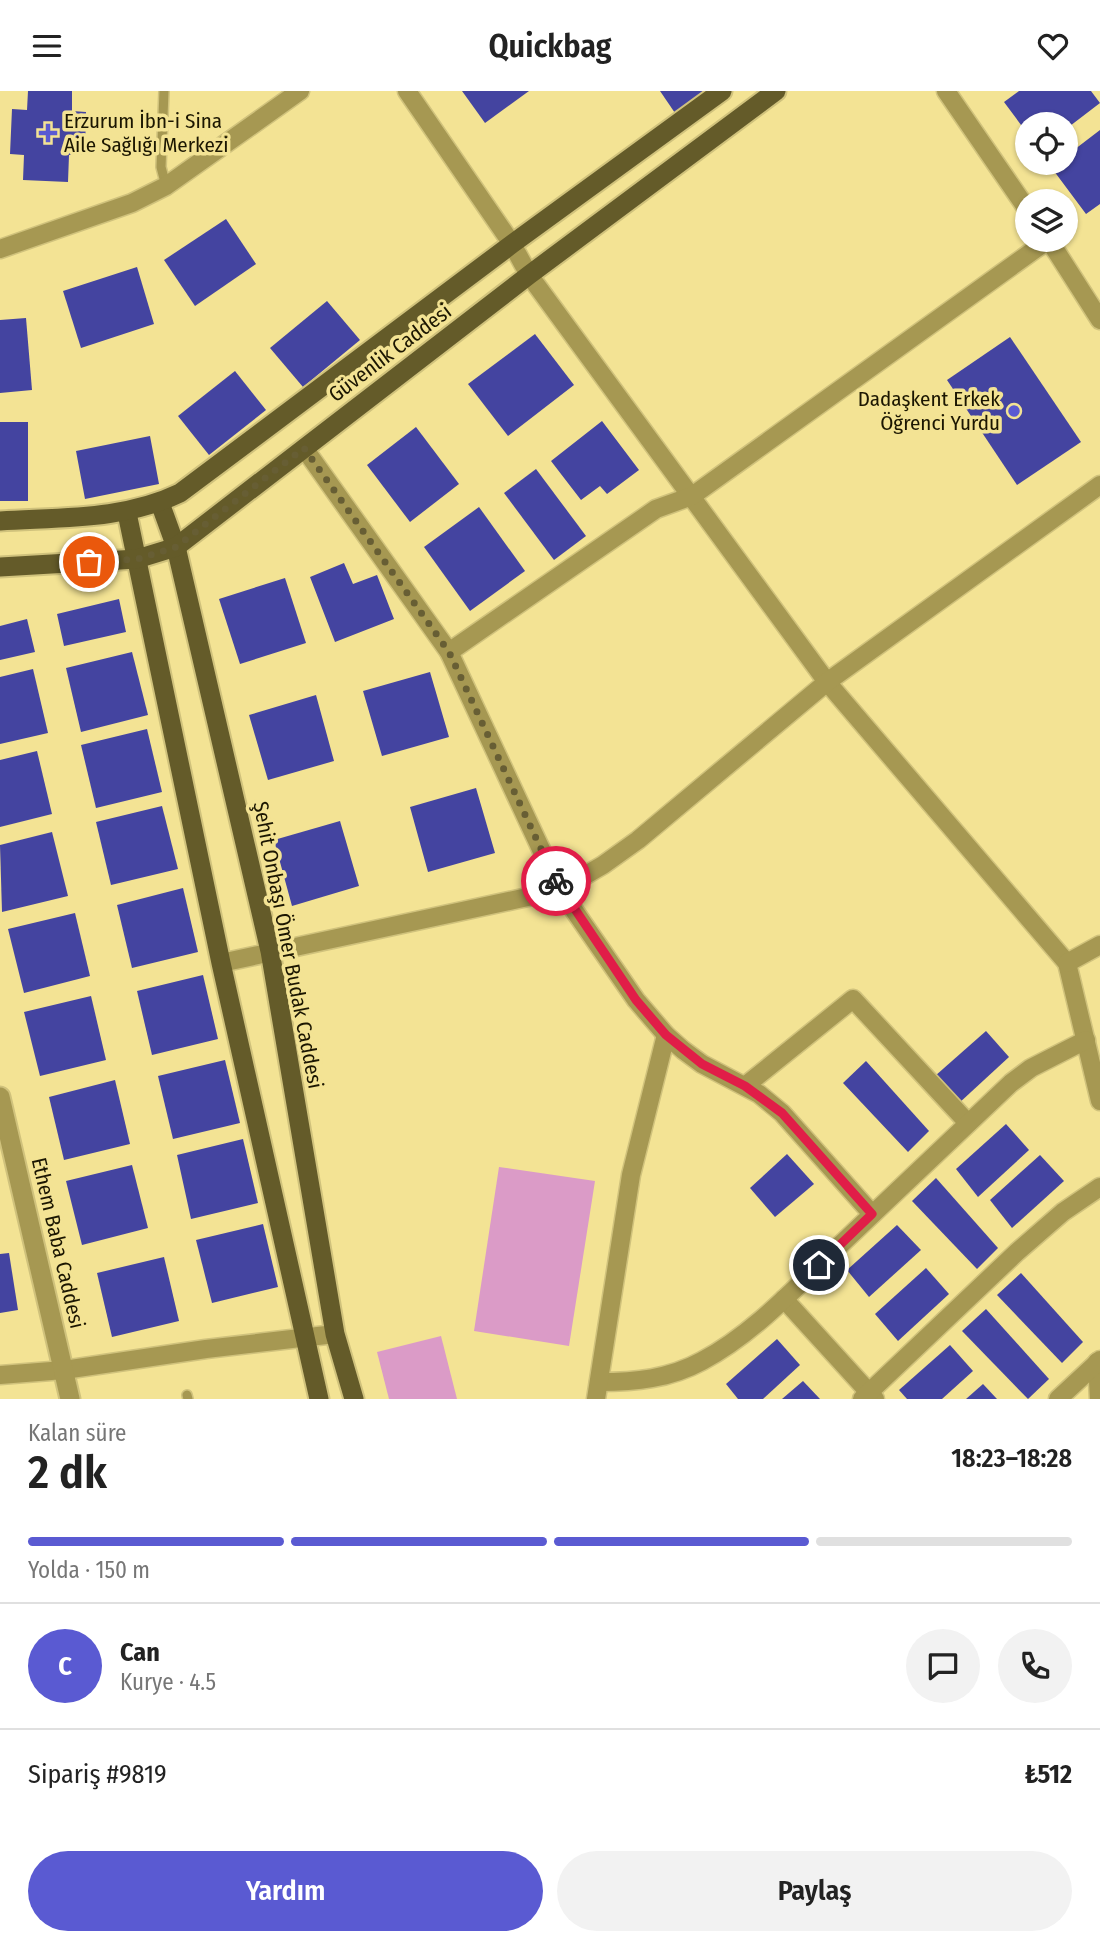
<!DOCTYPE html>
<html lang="tr">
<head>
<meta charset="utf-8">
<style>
	body { margin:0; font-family:"Fira Sans Condensed",sans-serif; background:#f2f2f2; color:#222; height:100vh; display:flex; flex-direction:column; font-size:26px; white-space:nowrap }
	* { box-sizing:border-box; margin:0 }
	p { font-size:23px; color:#767676 }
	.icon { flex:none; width:38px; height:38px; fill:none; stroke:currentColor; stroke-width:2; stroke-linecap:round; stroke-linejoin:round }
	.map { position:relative; height:1308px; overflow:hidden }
	.sheet { display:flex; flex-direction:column; background:#fff; flex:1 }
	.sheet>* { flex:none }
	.buttons { position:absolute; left:1015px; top:21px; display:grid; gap:14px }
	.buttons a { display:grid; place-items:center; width:63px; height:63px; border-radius:50%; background:#fff; box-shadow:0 2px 5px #0004; font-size:35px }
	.pin { position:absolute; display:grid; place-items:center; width:60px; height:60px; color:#fff; margin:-30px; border:4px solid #fff; border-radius:50%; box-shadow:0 2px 7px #0007 }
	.courier { position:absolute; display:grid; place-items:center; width:70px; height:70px; margin:-35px; border:5px solid #e11d48; border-radius:50%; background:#fff; color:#222; box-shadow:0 2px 9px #0007 }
	.summary em { font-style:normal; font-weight:600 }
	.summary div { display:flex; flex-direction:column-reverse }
	.summary { display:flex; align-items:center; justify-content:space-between; height:119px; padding:0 28px }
	h1 { font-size:46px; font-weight:600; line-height:52px }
	.bar { display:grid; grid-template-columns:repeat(4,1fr); gap:10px 7px; align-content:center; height:84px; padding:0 28px }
	.bar i { height:9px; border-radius:5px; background:#e0e0e0 }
	.bar .active { background:#5a5ad2 }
	.bar p { grid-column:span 4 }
	.line { display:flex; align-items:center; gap:18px; padding:0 28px; border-top:2px solid #e0e0e0 }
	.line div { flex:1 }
	.round { display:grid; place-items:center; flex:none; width:74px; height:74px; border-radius:37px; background:#f2f2f2 }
	.button { display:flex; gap:14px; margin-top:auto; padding:14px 28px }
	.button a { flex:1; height:80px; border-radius:42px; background:#5a5ad2; color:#fff; font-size:28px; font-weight:600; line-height:80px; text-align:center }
	.button a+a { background:#f2f2f2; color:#222 }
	header { display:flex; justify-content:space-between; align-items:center; height:91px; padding:0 28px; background:#fff; font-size:32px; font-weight:600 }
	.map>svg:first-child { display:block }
</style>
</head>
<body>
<header><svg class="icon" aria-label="menu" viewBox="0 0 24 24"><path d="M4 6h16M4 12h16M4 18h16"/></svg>Quickbag<svg class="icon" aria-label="heart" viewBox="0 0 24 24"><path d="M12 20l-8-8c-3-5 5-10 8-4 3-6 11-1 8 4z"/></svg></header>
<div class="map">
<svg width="1100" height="1308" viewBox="0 0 1100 1308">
	<rect width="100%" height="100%" fill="#f3e394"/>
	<g fill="#db9bc7">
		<path d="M499 1076 595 1090 569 1255 474 1240Z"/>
		<path d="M441 1245 457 1308H389L377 1261Z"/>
	</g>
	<g fill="#4444a0">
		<path d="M28 0H72V20L86 21 85 64H69L68 91 23 89 24 64 10 63 12 18 27 19Z"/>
		<path d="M462 0H529L485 32Z"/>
		<path d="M660 0H706L675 22Z"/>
		<path d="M1019 0H1091L1100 12 1066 38V33H1027V42L1004 11Z"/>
		<path d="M1100 39V113L1086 123 1051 76 1056 72H1066V65Z"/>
		<path d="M226 128 256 173 195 215 164 169Z"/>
		<path d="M137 176 154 233 81 257 63 200Z"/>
		<path d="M327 210 360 249 303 296 270 257Z"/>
		<path d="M26 227 32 299 0 302V229Z"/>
		<path d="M535 243 574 294 508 345 468 293Z"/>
		<path d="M1010 246 1081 351 1017 394 947 289Z"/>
		<path d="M235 280 266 319 209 364 178 325Z"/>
		<path d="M602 330 639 379 607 403 600 395 581 409 551 370Z"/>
		<rect x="0" y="331" width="28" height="79"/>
		<path d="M416 336 459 393 410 431 367 374Z"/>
		<path d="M150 345 159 393 85 408 76 360Z"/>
		<path d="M536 378 586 445 554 469 504 402Z"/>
		<path d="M479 416 525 480 470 520 424 456Z"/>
		<path d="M344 472 353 493 377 484 394 528 335 551 310 486Z"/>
		<path d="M285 487 306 552 240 573 219 508Z"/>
		<path d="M119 508 126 541 64 555 57 523Z"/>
		<path d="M27 528 35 561 0 569V535Z"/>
		<path d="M132 561 148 624 81 641 66 577Z"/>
		<path d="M33 578 48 642 0 653V586Z"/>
		<path d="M430 581 449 646 382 665 363 600Z"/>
		<path d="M316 604 334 670 268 689 249 624Z"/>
		<path d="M147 638 162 701 96 717 81 654Z"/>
		<path d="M37 660 52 723 0 736V669Z"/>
		<path d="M476 697 495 762 428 781 410 716Z"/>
		<path d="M162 715 178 778 111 794 96 731Z"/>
		<path d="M340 730 359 795 292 815 274 749Z"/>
		<path d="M52 741 68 805 2 821 0 754Z"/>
		<path d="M183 797 198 861 132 877 117 814Z"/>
		<path d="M75 822 90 885 24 902 8 838Z"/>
		<path d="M203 884 218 948 152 964 137 900Z"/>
		<path d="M91 905 106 969 40 985 24 921Z"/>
		<path d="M986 940 1009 966 958 1013 935 985Z"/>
		<path d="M225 969 240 1032 173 1048 158 985Z"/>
		<path d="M866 970 929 1040 908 1061 843 992Z"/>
		<path d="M115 989 130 1053 64 1069 49 1006Z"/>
		<path d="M1006 1033 1029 1059 978 1106 956 1078Z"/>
		<path d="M243 1048 258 1112 191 1128 177 1064Z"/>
		<path d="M787 1063 814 1093 775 1126 750 1097Z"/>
		<path d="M1040 1064 1064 1090 1012 1137 990 1109Z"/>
		<path d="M132 1074 148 1137 82 1154 66 1090Z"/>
		<path d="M936 1087 998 1157 977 1178 912 1110Z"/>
		<path d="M263 1133 278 1196 212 1212 196 1149Z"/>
		<path d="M897 1134 921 1159 869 1206 847 1179Z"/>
		<path d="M9 1162 18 1219 0 1222V1163Z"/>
		<path d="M164 1166 179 1230 112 1246 97 1182Z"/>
		<path d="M926 1177 949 1203 898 1250 875 1223Z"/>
		<path d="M1021 1182 1083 1251 1062 1272 997 1204Z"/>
		<path d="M986 1218 1049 1288 1028 1308 962 1240Z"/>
		<path d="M777 1248 800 1274 763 1308H738L726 1293Z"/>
		<path d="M950 1254 973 1280 942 1308H907L899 1299Z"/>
		<path d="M803 1290 820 1308H782Z"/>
		<path d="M983 1293 997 1308H966Z"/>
	</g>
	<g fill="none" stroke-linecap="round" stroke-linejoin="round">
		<g stroke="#d0c27c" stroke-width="12">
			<g id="service">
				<path d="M164 0 161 76 166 95"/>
				<path d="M187 1304 188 1308"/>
			</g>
		</g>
		<g stroke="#d0c27c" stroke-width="21">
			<g id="minor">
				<path d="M407 0 512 153 529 184 827 591 1067 872 1100 1010"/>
				<path d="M946 0 1027 118"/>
				<path d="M1049 149 1100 229"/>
				<path d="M0 158 132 112 166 95 300 0"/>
				<path d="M304 357 449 561 560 799 636 909 666 944 683 959 702 973 759 1003 782 1022 872 1123"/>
				<path d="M449 561 656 418 692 405 1048 149"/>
				<path d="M221 872 560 799 603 774 638 749 827 591 1100 394"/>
				<path d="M1067 872 1100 854"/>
				<path d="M745 995 853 908 968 1032"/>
				<path d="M784 1208 875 1308"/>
				<path d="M1097 1271 1099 1308"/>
				<path d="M0 1284 64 1279 206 1258 335 1243"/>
				<path d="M599 1291C635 1291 669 1288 702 1270 753 1243 795 1197 837 1157 895 1102 953 1047 1011 992L1031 977 1086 949"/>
				<path d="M596 1308 631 1084 666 944"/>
				<path d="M862 1308 1017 1161 1063 1121 1100 1096"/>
				<path d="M1058 1308 1100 1269"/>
			</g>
		</g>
		<g stroke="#d0c27c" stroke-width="23">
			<path id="tertiary" d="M0 1006 70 1308"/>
		</g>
		<g stroke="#d0c27c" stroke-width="23">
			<g id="primary">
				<path d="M160 412 176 456 270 860 335 1243 354 1308"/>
				<path d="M127 422 221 872 319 1308"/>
				<path d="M0 430C62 426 124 429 180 402L512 153 722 0"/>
				<path d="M0 476 137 468 176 456 529 184 776 0"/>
			</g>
		</g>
		<use href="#service" stroke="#a69852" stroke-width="9"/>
		<use href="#minor" stroke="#a69852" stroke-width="18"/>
		<use href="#tertiary" stroke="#a69852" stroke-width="19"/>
		<use href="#primary" stroke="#645b29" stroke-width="19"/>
	</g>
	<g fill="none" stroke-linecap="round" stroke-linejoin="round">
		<path stroke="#675e34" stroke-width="7" stroke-dasharray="0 12.6" d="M89 471 138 468 176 456 304 357 449 561 556 790"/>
		<path stroke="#e11d48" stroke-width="9" d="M556 790 636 909 666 944 702 973 745 995 782 1022 872 1123 819 1174"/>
	</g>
	<g fill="#5a5ad2" stroke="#f3e394" stroke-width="2.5">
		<path d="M44.5 31.5h7v7h7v7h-7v7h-7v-7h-7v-7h7z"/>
		<circle cx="1014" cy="320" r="7"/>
	</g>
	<g text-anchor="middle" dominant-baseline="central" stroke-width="7" stroke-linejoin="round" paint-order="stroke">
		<g font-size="21" fill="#1b1601" stroke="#f3e394" text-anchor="start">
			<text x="64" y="30">Erzurum İbn-i Sina<tspan x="64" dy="24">Aile Sağlığı Merkezi</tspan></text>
			<text x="1000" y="308" text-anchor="end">Dadaşkent Erkek<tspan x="1000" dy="24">Öğrenci Yurdu</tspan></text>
		</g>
		<g font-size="21" fill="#1b1601" stroke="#f3e394">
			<text transform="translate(390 262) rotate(-37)">Güvenlik Caddesi</text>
			<text transform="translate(288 854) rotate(79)">Şehit Onbaşı Ömer Budak Caddesi</text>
			<text transform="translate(58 1152) rotate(77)">Ethem Baba Caddesi</text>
		</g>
	</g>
</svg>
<div class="buttons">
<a><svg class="icon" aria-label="locate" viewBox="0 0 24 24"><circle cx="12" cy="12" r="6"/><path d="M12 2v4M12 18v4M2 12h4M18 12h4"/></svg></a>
<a><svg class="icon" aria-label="layers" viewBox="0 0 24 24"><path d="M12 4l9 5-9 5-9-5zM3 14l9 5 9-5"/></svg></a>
</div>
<div class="pin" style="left:89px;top:471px;background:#ea580c"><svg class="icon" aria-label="bag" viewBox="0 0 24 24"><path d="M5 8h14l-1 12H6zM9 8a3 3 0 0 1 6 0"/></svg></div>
<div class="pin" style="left:819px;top:1174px;background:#1f2937"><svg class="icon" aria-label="home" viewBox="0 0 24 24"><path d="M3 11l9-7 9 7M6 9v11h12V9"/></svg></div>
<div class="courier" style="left:556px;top:790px"><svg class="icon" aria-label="bike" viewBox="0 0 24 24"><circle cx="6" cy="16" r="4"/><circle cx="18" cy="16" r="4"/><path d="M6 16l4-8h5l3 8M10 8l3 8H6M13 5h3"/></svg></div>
</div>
<section class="sheet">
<div class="summary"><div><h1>2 dk</h1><p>Kalan süre</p></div><em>18:23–18:28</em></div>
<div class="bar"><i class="active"></i><i class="active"></i><i class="active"></i><i></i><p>Yolda · 150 m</p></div>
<div class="line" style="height:126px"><b class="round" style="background:#5a5ad2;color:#fff">C</b><div><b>Can</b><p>Kurye · 4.5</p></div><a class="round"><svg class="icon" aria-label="chat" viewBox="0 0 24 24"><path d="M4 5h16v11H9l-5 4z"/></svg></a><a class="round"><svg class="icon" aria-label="phone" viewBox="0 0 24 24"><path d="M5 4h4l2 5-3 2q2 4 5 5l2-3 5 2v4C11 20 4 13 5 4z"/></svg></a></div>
<div class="line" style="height:91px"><div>Sipariş #9819</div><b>₺512</b></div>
<div class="button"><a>Yardım</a><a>Paylaş</a></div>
</section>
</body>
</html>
